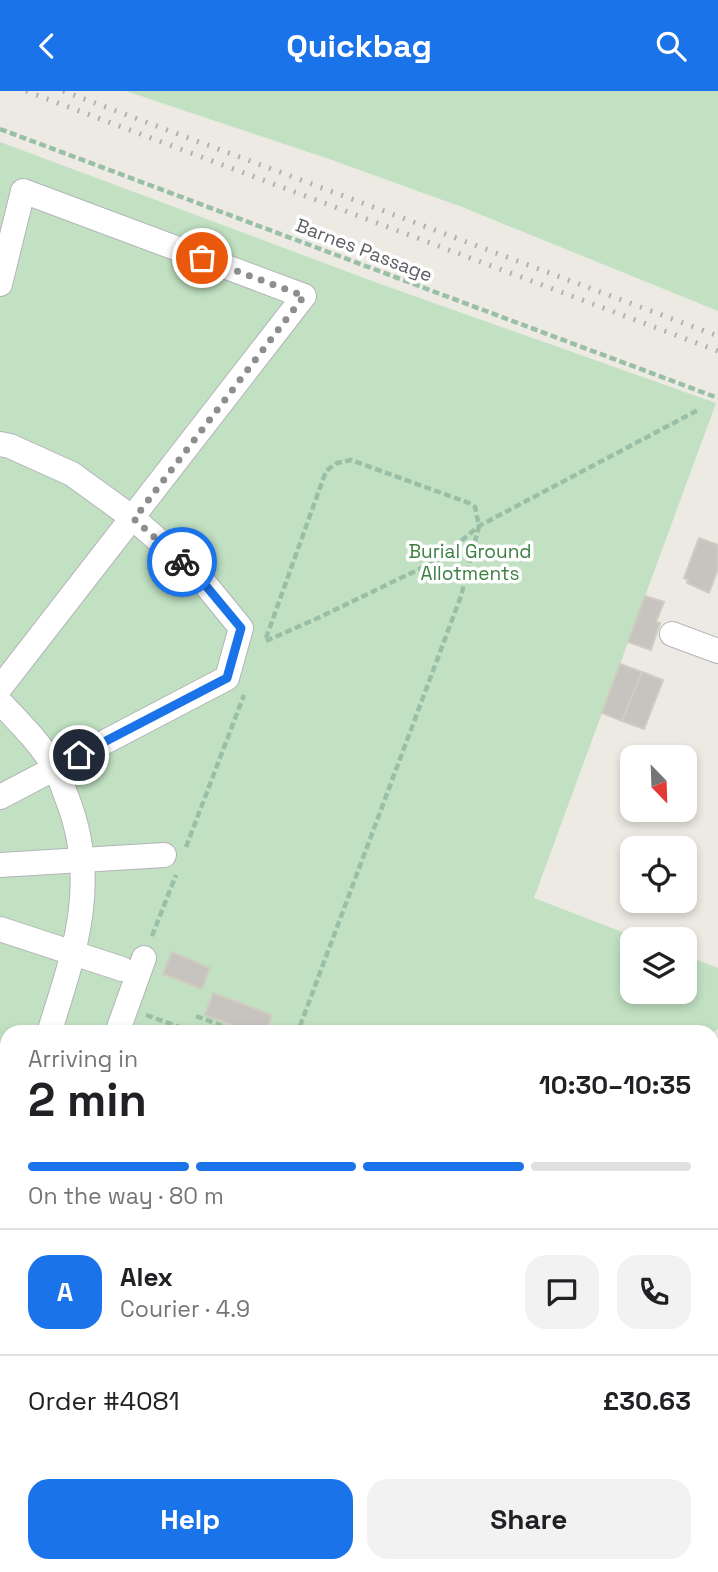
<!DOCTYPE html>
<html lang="en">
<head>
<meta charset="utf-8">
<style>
	body { margin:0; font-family:"Space Grotesk",sans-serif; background:#f2f2f2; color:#202124; height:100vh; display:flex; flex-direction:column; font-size:26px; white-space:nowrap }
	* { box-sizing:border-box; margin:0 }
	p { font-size:23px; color:#757577 }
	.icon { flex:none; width:38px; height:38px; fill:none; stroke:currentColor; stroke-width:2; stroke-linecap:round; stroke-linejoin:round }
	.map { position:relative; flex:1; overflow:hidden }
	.details { position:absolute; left:0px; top:934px; width:719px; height:548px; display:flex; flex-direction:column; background:#fff; border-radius:21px 21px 0 0; box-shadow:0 4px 10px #0003 }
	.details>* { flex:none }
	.needle { width:46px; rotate:157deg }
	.buttons { position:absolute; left:620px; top:654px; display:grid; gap:14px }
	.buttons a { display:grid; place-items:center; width:77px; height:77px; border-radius:14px; background:#fff; box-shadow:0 4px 10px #0003; font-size:35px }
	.pin { position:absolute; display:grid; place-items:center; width:60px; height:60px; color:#fff; margin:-30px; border:4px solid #fff; border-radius:50%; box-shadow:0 2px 7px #0007 }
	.courier { position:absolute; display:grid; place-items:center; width:70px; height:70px; margin:-35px; border:5px solid #1a73e8; border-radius:50%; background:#fff; color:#222; box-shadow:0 2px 9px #0007 }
	.summary em { font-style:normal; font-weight:700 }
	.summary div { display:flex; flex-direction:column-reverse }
	.summary { display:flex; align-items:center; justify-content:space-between; height:119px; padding:0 28px }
	h1 { font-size:46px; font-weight:700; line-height:52px }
	.bar { display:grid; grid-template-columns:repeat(4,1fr); gap:10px 7px; align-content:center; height:84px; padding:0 28px }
	.bar i { height:9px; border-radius:5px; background:#e0e0e0 }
	.bar .selected { background:#1a73e8 }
	.bar p { grid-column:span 4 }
	.line { display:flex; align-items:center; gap:18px; padding:0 28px; border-top:2px solid #e0e0e0 }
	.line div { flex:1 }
	.round { display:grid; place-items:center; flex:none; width:74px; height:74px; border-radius:21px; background:#f2f2f2 }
	.action { display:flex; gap:14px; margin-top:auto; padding:14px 28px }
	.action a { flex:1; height:80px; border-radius:21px; background:#1a73e8; color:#fff; font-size:28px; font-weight:700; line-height:80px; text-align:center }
	.action a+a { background:#f2f2f2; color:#202124 }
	header { display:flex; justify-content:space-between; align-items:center; height:91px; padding:0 28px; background:#1a73e8; color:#fff; font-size:32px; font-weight:700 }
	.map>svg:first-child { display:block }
</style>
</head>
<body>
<header><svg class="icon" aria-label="back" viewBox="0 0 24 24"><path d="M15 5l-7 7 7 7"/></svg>Quickbag<svg class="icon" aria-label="search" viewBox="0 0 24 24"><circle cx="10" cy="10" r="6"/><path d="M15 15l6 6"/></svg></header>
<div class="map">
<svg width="718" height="1481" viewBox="0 0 718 1481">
	<rect width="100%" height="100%" fill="#eceae2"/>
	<g fill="#c1e1c2">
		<path d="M126 0H718V220L462 116 332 69Z"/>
		<path d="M0 51 383 194 716 312 534 807 643 849H632V901H684V864L718 877V938L712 942H7V1093L0 1090Z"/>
		<path d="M0 1163 7 1165V1475H394L390 1481H0Z"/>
	</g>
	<g fill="#c7c4c0" stroke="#d0ccc1" stroke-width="2">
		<path d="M699 447 718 454V478L709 502 687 492 688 489 684 487Z"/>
		<path d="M645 505 664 511 656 531 660 532 651 559 628 551Z"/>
		<path d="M620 573 642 581 622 630 602 622Z"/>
		<path d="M642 581 663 589 644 638 622 630Z"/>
		<path d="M172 861 210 877 202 898 163 883Z"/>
		<path d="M213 902 272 924 265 942H254L205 924Z"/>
		<path d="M713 1022 718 1023V1080L712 1079Z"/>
	</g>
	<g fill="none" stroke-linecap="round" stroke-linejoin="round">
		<g stroke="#b3b4b8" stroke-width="26">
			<g id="minor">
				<path d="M0 193 23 100 304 205 0 597"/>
				<path d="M0 353 10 355 72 383 134 428 197 483 241 537 227 587 0 706"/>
				<path d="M672 543 718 560"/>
				<path d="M0 611C19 631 41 653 55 677 60 686 63 697 67 707 100 791 75 860 49 942"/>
				<path d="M0 774 164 764"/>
				<path d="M0 838 122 878"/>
				<path d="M117 942 144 867"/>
				<path d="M0 1014 7 1017"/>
				<path d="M0 1130 7 1132"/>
				<path d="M712 1227 718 1223"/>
				<path d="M712 1387 718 1389"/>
				<path d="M424 1481 427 1475"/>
			</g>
		</g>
		<g stroke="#99bfa6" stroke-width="4.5" stroke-dasharray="7 3.5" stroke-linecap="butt">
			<path d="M0 38 718 307"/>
			<path d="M266 547 326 380 337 372 351 369 469 412 475 416 479 435 461 505 300 935 290 942"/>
			<path d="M266 550 318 527 438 469 479 435 698 319"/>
			<path d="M186 756 244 604"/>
			<path d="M152 845 176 784"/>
			<path d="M146 924 196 942"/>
			<path d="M196 925 241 942"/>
		</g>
		<use href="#minor" stroke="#fff" stroke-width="24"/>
		<g stroke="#b1b1b2" stroke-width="5" stroke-dasharray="2 9" stroke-linecap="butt">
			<path d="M26 0 718 260"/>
			<path d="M63 0 718 245"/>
		</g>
	</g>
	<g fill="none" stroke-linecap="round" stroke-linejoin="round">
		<path stroke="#8e8e8f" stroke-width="7" stroke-dasharray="0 12.6" d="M182 471 134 428 304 205 202 167"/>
		<path stroke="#1a73e8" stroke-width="9" d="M79 664 227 587 241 537 197 484 182 471"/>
	</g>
	<g text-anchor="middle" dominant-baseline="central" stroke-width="7" stroke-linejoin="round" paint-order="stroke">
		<g font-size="19" fill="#5b5d62" stroke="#fff">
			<text transform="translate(364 159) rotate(21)">Barnes Passage</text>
		</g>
		<g font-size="19" fill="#3c7f42" stroke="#fff">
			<text x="470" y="460">Burial Ground<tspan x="470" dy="22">Allotments</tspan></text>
		</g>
	</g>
</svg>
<div class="buttons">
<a><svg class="needle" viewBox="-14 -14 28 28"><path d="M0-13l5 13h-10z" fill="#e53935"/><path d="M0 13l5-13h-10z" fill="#757577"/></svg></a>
<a><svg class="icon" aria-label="locate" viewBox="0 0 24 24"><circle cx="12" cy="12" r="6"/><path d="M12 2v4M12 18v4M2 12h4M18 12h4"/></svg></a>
<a><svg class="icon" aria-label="layers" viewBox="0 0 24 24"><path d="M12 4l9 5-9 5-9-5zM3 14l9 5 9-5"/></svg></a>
</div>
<div class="pin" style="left:202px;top:167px;background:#ea580c"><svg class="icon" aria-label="bag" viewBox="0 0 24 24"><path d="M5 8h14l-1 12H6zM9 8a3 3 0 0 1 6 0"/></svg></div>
<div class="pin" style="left:79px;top:664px;background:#1f2937"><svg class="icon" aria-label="home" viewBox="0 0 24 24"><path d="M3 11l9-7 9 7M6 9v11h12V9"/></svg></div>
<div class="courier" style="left:182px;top:471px"><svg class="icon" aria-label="bike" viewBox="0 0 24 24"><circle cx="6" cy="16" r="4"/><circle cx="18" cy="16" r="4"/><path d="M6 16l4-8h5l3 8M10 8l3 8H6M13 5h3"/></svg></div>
<section class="details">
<div class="summary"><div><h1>2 min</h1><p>Arriving in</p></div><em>10:30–10:35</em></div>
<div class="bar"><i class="selected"></i><i class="selected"></i><i class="selected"></i><i></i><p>On the way · 80 m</p></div>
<div class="line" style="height:126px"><b class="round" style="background:#1a73e8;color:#fff">A</b><div><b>Alex</b><p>Courier · 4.9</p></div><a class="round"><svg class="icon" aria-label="chat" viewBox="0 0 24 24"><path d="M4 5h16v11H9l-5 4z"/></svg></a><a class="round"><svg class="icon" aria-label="phone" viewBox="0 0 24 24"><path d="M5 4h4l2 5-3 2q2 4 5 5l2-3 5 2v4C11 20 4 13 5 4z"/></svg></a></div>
<div class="line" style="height:91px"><div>Order #4081</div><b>£30.63</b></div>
<div class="action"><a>Help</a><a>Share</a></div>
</section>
</div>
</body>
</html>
